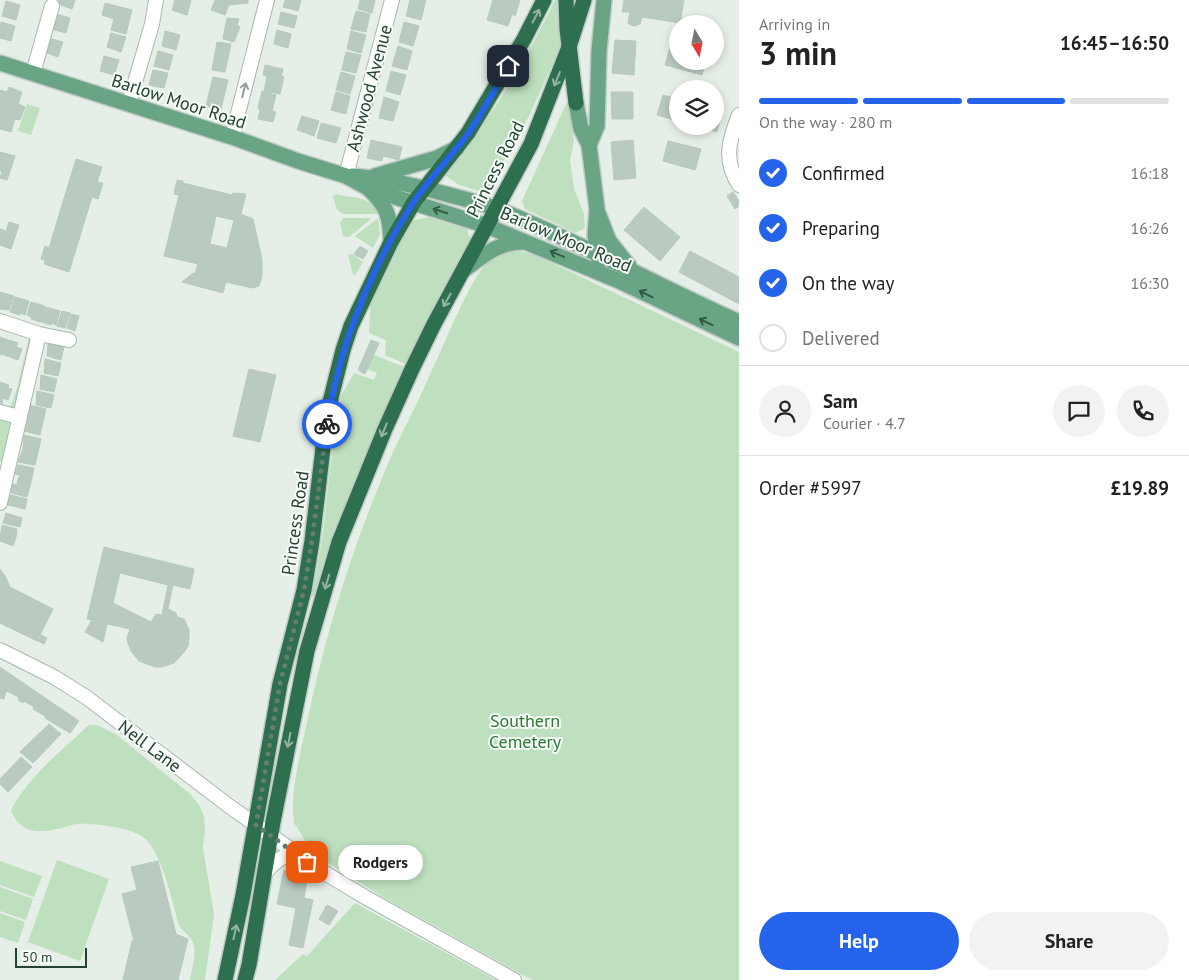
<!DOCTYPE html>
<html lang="en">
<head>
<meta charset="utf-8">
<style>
	body { margin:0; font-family:"PT Sans",sans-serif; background:#f2f2f2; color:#222; height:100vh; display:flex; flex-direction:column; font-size:19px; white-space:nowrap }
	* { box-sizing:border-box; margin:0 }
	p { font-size:16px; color:#767676 }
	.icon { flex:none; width:28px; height:28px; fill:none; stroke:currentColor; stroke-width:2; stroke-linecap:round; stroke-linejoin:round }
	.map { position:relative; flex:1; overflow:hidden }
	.drawer { display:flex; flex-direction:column; background:#fff; width:450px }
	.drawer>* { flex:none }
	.needle { width:32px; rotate:170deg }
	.fabs { position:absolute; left:669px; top:15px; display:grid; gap:10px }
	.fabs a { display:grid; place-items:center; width:55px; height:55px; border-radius:50%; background:#fff; box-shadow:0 2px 8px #0003; font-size:25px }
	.scale { position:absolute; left:15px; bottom:12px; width:72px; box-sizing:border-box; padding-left:5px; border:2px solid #234231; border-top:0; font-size:14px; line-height:18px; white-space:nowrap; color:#234231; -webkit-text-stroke:4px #f6fbf7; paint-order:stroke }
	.pin { position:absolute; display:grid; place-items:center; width:42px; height:42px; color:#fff; margin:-21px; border-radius:10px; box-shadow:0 2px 8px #0006 }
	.courier { position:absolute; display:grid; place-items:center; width:50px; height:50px; margin:-25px; border:4px solid #2563eb; border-radius:50%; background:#fff; color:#222; box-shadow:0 1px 6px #0007 }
	.bubble { position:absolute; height:35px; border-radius:18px; background:#fff; box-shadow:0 2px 8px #0003; font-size:16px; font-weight:700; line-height:35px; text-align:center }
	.headline em { font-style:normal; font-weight:700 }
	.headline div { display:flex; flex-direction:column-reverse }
	.headline { display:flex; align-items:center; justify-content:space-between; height:85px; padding:0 20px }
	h1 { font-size:32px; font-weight:700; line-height:38px }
	.bar { display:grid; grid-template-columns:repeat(4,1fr); gap:8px 5px; align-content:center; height:60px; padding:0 20px }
	.bar i { height:6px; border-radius:4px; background:#e0e0e0 }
	.bar .active { background:#2563eb }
	.bar p { grid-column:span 4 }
	.line { display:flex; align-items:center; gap:12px; padding:0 20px; border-top:1px solid #e0e0e0 }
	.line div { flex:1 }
	.round { display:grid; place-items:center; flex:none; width:52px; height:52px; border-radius:26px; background:#f2f2f2 }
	ol { padding:0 20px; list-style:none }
	li { display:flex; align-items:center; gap:15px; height:55px }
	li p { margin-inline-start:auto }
	li .icon { padding:5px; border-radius:50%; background:#2563eb; color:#fff; stroke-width:4 }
	li:last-child { color:#767676 }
	li i { width:28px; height:28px; border:2px solid #e0e0e0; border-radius:50% }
	.action { display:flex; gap:10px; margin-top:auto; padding:10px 20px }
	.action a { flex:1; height:58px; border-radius:30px; background:#2563eb; color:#fff; font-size:20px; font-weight:700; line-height:58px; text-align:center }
	.action a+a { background:#f2f2f2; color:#222 }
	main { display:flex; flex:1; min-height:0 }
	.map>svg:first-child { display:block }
</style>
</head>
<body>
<main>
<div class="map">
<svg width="739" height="980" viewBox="0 0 739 980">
	<rect width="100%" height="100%" fill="#e5efe8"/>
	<g fill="#bee0be">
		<path d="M555 0H561L564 39 529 116 487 191 484 193 457 184 445 175C489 121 525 63 555 0Z"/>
		<path d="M27 104 40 108 31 135 18 131Z"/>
		<path d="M566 104 569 105 574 141 570 160 574 188 584 214 585 228 576 233 525 209 522 201Z"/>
		<path d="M336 194C353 199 369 194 378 214H343L337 210 333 197Z"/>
		<path d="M428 217 467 229 469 236 472 238 408 365 385 355 386 340 369 333 371 300 391 259 413 221Z"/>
		<path d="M343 218H370L371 219 349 237 343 236 340 223Z"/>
		<path d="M378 218 380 234 373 248 355 236Z"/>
		<path d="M517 251 533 254 739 352V980H532L381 896 314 854 294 823C294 818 293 814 293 810 292 787 301 750 306 727 324 639 350 554 385 471 397 440 414 412 427 381 439 355 450 329 463 302 470 289 476 274 487 263 495 255 506 252 517 251Z"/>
		<path d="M348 254H353L363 262 355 275H353Z"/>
		<path d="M29 337 31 340 15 409 9 411 17 388Z"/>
		<path d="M374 355 407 368 318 597 312 596 323 534 330 469 341 396 354 373 374 380 377 373 367 369Z"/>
		<path d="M0 417 8 420 12 425 3 461H0Z"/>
		<path d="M89 725H97L117 735 190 794 199 805 204 816 205 830 203 848 214 914 205 980H190C192 968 198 951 192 940 188 934 182 931 179 925 172 902 162 851 143 837 128 827 93 823 76 824 70 825 64 828 57 829 35 834 19 832 11 810 29 776 61 751 89 725Z"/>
		<path d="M57 860 109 879 80 961 28 942Z"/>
		<path d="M0 861 42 876 34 897 0 885Z"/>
		<path d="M0 887 33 899 26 920 0 911Z"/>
		<path d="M355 903 496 980H275L303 954 307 956Z"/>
		<path d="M0 913 25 922 18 943 0 937Z"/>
	</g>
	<g fill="#bacac0" stroke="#b7c9bd" fill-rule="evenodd">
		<path d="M59 0H75L72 9 58 4Z"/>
		<path d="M175 0H191L187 15 172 10Z"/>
		<path d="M215 0H248V3L229 5 225 15 211 10Z"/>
		<path d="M285 0H301L298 11 283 7Z"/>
		<path d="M360 0H375L372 13 358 9Z"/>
		<path d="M410 0H426L421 20 406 16Z"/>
		<path d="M493 0H520L515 16 512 14 508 26 487 20Z"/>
		<path d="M624 0H684L680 23 642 17 640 24 635 26 631 25 628 23 630 12H622Z"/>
		<path d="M6 1 20 5 16 20 2 16Z"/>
		<path d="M105 3 132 10 126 34 111 30 114 19 102 15Z"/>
		<path d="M356 11 370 14 366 32 351 29Z"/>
		<path d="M281 12 297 16 294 28 278 24Z"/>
		<path d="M56 14 70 18 66 33 51 29Z"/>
		<path d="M227 18 239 19 237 25 240 27 234 42 223 39Z"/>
		<path d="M1 22 15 26 11 41 0 38Z"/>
		<path d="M404 22 419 26 413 46 399 42Z"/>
		<path d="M277 30 291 34 288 48 274 44Z"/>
		<path d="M165 31 180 35 176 50 162 46Z"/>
		<path d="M351 31 366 35 361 53 347 49Z"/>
		<path d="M111 33 126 37 121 52 107 47Z"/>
		<path d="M48 38 63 42 58 57 44 52Z"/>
		<path d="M615 40 636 41 634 75 612 73Z"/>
		<path d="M217 42 231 44 225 72 212 70Z"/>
		<path d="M671 44 678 46V61H705L702 75 665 65Z"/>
		<path d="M398 46 412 51 407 70 392 66Z"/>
		<path d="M158 51 173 55 169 70 154 66Z"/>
		<path d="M346 52 361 55 356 73 342 70Z"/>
		<path d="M104 56 119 60 114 75 100 71Z"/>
		<path d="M265 65 283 69 281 76 284 77 280 94 264 91 267 76 263 75Z"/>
		<path d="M153 70 168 73 164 88 149 85Z"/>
		<path d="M391 71 406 75 400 95 386 91Z"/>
		<path d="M341 72 355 76 350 94 336 90Z"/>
		<path d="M213 77 228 80 221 109 206 106Z"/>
		<path d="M9 87 22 92 18 104 25 107 20 120 15 119 11 132 0 129V90L7 92Z"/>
		<path d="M262 91 276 95 272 111 276 112 273 122 258 119 260 110 258 108Z"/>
		<path d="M336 92 350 96 346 114 331 110Z"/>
		<path d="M611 92H633V119H612Z"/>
		<path d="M663 95 678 99V121L657 115Z"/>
		<path d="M384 97 399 102 393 121 379 118Z"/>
		<path d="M715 109 722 111 717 132 696 126H715Z"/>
		<path d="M302 116 319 121 314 136 297 130Z"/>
		<path d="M321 123 341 128 336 143 317 138Z"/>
		<path d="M371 140 402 147 399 160 383 156 382 161 367 158Z"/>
		<path d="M633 140 636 178 614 180 611 142Z"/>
		<path d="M668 141 701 149 695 170 663 161Z"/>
		<path d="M0 152 15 156 7 180 0 178 2 171H0Z"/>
		<path d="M76 159 102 167 97 182 103 183 98 199 92 197 69 272 44 264 45 260 41 259 45 246 49 248Z"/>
		<path d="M177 180 183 181V183L232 195 233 193 246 194 241 214 253 219 262 259V276L259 286 252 288 226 282 223 293 182 282 193 273 195 274 198 264 164 256 179 195 174 194ZM216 216 234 220 227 248 210 244Z"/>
		<path d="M733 192 739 201V206L735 209 727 196Z"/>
		<path d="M644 207 680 237 660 261 624 230Z"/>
		<path d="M9 222 19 225 11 249 0 245V229L6 231Z"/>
		<path d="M360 246 368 251 363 259 354 254Z"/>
		<path d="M690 251 739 277V304L679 272Z"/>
		<path d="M0 292 14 296 9 310 0 309Z"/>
		<path d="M15 297 29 301 25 315 20 313V315L10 312Z"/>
		<path d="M31 302 45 306 40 322 31 319V317L27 315Z"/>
		<path d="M46 307 60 311 56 325 51 323V325L41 322Z"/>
		<path d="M62 311 70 313 65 328 57 326Z"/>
		<path d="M71 314 79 316 75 331 67 328Z"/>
		<path d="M0 337 8 340 3 355 0 354Z"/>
		<path d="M9 340 18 343 16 347 22 349 18 360 4 355Z"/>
		<path d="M371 340 379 343 365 374 358 370Z"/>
		<path d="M48 343 64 347 61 360 47 356Z"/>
		<path d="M45 359 61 363 58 376 44 373Z"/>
		<path d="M249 369 276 375 260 442 233 436Z"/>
		<path d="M41 375 57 379 54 392 40 389Z"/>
		<path d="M0 382 9 385 8 388 12 389 8 400 3 398 2 404 0 403Z"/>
		<path d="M37 391 54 395 51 408 36 405Z"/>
		<path d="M29 405 46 409 43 422 28 419Z"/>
		<path d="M28 419 43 422 40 435 24 431Z"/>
		<path d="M24 435 41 439 38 452 23 449Z"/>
		<path d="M23 449 38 452 35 465 18 462Z"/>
		<path d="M18 465 34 468 31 482 18 480 20 475 15 474Z"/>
		<path d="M18 480 31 482 27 497 11 493 13 484 17 485Z"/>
		<path d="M10 495 27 499 25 509 8 505Z"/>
		<path d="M6 513 22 518 20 527 3 523Z"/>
		<path d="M2 525 17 529 16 537 1 533Z"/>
		<path d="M0 533 16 537 13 546 0 541Z"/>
		<path d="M104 547 194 569 190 589 173 585 168 609 176 613 177 617 184 619 189 630V638L188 646 184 652 174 663 162 667H155L139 661 131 651 128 643 127 638 130 629 107 624 103 642 85 632 92 620 87 619ZM120 573 168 585 162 615 156 614 151 622 113 603Z"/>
		<path d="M0 569 5 576 10 587 53 609 37 641 0 623Z"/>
		<path d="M41 635 47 638 44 644 38 641Z"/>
		<path d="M0 667 79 721 70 733 45 718V716L33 709 34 707 24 701 23 703 18 700 19 697 6 691 4 699 0 698Z"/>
		<path d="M49 724 61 734 33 763 20 752Z"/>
		<path d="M21 757 32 767 8 792 0 784V779Z"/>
		<path d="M158 861 176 934 188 939 178 980H123L132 941H134L122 894 137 890 131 867Z"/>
		<path d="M284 870 308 875 304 898 313 900 303 948 289 945 296 908 277 904Z"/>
		<path d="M327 905 338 911 329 925 319 919Z"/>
	</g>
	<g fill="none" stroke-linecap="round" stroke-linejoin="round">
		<g stroke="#a7b8ad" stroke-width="16">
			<g id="minor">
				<path d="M33 73 52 6"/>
				<path d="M129 103 152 24 156 0"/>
				<path d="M739 115C729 140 723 160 739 185"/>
				<path d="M232 137 267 0"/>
				<path d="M346 176 392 0"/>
				<path d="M0 321 39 334 69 340"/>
				<path d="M0 412 19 417"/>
				<path d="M0 503 39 334"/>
				<path d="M0 650 54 677 86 697 229 806 320 870 365 897 514 980"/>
				<path d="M265 873C273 863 281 856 294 853"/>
			</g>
		</g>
		<g stroke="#c1cac5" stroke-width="18">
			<g id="major">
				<path d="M0 63 232 137 298 161 346 176 366 187 398 198 487 226 619 281 739 338"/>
				<path d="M576 103 581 129 589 145 597 209 595 235 599 262"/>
				<path d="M589 145 597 126 599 51 604 0"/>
				<path d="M352 176C380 178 408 184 435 191 455 197 477 201 497 209 580 242 658 286 739 322"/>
				<path d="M375 176 437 158 457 148"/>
				<path d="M368 188C388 207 390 216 391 242"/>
				<path d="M598 213 609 241 629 266"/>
				<path d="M464 270C483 256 498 242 523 242"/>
			</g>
		</g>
		<g stroke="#c1cac5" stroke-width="18">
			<g id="highway">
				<path d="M566 0 567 29 576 103"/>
				<path d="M225 980 243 895 280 684 304 590 312 541 325 431 331 398 343 350 351 326 391 242 414 202 468 133 524 39 544 0"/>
				<path d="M245 980 249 965 273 822 307 651 339 542 385 429 412 369 434 324 531 144 569 47 584 0"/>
			</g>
		</g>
		<use href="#minor" stroke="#fff" stroke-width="14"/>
		<use href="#major" stroke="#69a585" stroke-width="15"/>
		<use href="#highway" stroke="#2e6f4f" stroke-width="15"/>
	</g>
	<defs><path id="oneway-shaft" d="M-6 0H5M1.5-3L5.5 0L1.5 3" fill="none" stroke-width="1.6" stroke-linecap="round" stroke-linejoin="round" transform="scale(1.25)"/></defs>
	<g stroke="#92b5a3">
		<use href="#oneway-shaft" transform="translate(536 16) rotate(-62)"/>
		<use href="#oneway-shaft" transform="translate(557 79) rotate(112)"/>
		<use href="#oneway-shaft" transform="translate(447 300) rotate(119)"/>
		<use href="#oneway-shaft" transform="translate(384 430) rotate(113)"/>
		<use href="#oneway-shaft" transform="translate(327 582) rotate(107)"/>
		<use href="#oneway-shaft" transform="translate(289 740) rotate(101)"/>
		<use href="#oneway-shaft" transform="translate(235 932) rotate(-78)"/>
	</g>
	<use stroke="#91a098" href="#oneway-shaft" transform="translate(244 90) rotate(-76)"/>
	<g stroke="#345b46">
		<use href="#oneway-shaft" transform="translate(440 211) rotate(-162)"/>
		<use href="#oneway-shaft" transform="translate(557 254) rotate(-157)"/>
		<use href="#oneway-shaft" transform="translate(646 294) rotate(-154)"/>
		<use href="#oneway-shaft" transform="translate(706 322) rotate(-154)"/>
	</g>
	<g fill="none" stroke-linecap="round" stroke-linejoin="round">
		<path stroke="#677f71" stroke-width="5" stroke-dasharray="0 9" d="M307 862 256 825 280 684 304 590 312 541 327 424"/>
		<path stroke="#2563eb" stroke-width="6" d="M327 424C340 345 370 270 413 203 429 179 450 158 467 135 483 113 495 89 508 66"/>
	</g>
	<g text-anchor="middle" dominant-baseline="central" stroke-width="4" stroke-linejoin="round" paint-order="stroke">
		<g font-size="18" fill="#234231" stroke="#f6fbf7">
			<text transform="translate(369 88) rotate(-75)">Ashwood Avenue</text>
			<text transform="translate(179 101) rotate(18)">Barlow Moor Road</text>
			<text transform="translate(495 169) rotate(-63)">Princess Road</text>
			<text transform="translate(566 239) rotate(23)">Barlow Moor Road</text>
			<text transform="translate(295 523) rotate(-82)">Princess Road</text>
			<text transform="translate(150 746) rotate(37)">Nell Lane</text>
		</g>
		<g font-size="18" fill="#2c7a34" stroke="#f6fbf7">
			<text x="525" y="720">Southern<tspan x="525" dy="21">Cemetery</tspan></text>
		</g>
	</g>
</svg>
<div class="fabs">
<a><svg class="needle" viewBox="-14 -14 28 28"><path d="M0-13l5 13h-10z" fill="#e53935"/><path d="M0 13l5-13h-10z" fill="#767676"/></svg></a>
<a><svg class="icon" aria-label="layers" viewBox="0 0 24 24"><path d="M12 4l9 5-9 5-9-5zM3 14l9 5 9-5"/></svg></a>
</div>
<div class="scale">50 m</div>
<div class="pin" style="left:307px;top:862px;background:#ea580c"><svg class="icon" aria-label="bag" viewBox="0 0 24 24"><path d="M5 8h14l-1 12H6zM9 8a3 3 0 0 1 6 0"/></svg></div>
<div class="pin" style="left:508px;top:66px;background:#1f2937"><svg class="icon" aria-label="home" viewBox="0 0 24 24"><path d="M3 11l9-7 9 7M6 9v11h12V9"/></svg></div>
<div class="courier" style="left:327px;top:424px"><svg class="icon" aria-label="bike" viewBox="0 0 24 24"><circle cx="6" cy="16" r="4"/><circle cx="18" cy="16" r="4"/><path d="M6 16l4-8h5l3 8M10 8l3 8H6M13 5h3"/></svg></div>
<div class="bubble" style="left:338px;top:845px;width:85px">Rodgers</div>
</div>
<section class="drawer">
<div class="headline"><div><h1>3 min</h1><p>Arriving in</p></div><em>16:45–16:50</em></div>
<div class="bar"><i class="active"></i><i class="active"></i><i class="active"></i><i></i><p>On the way · 280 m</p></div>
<ol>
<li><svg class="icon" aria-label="check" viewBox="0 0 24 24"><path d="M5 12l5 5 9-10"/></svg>Confirmed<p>16:18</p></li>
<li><svg class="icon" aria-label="check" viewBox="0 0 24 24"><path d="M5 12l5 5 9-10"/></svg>Preparing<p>16:26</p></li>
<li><svg class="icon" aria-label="check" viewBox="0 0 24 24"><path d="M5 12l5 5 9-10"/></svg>On the way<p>16:30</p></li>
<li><i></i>Delivered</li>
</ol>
<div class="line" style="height:90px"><a class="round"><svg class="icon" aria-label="person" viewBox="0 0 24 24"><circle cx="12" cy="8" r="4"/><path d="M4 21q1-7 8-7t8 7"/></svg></a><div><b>Sam</b><p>Courier · 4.7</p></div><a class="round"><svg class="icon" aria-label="chat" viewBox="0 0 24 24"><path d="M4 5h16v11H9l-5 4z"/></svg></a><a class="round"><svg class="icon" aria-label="phone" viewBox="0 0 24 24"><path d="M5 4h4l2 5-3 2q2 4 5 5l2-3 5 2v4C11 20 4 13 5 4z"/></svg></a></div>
<div class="line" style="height:65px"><div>Order #5997</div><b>£19.89</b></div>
<div class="action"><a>Help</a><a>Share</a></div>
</section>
</main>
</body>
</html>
